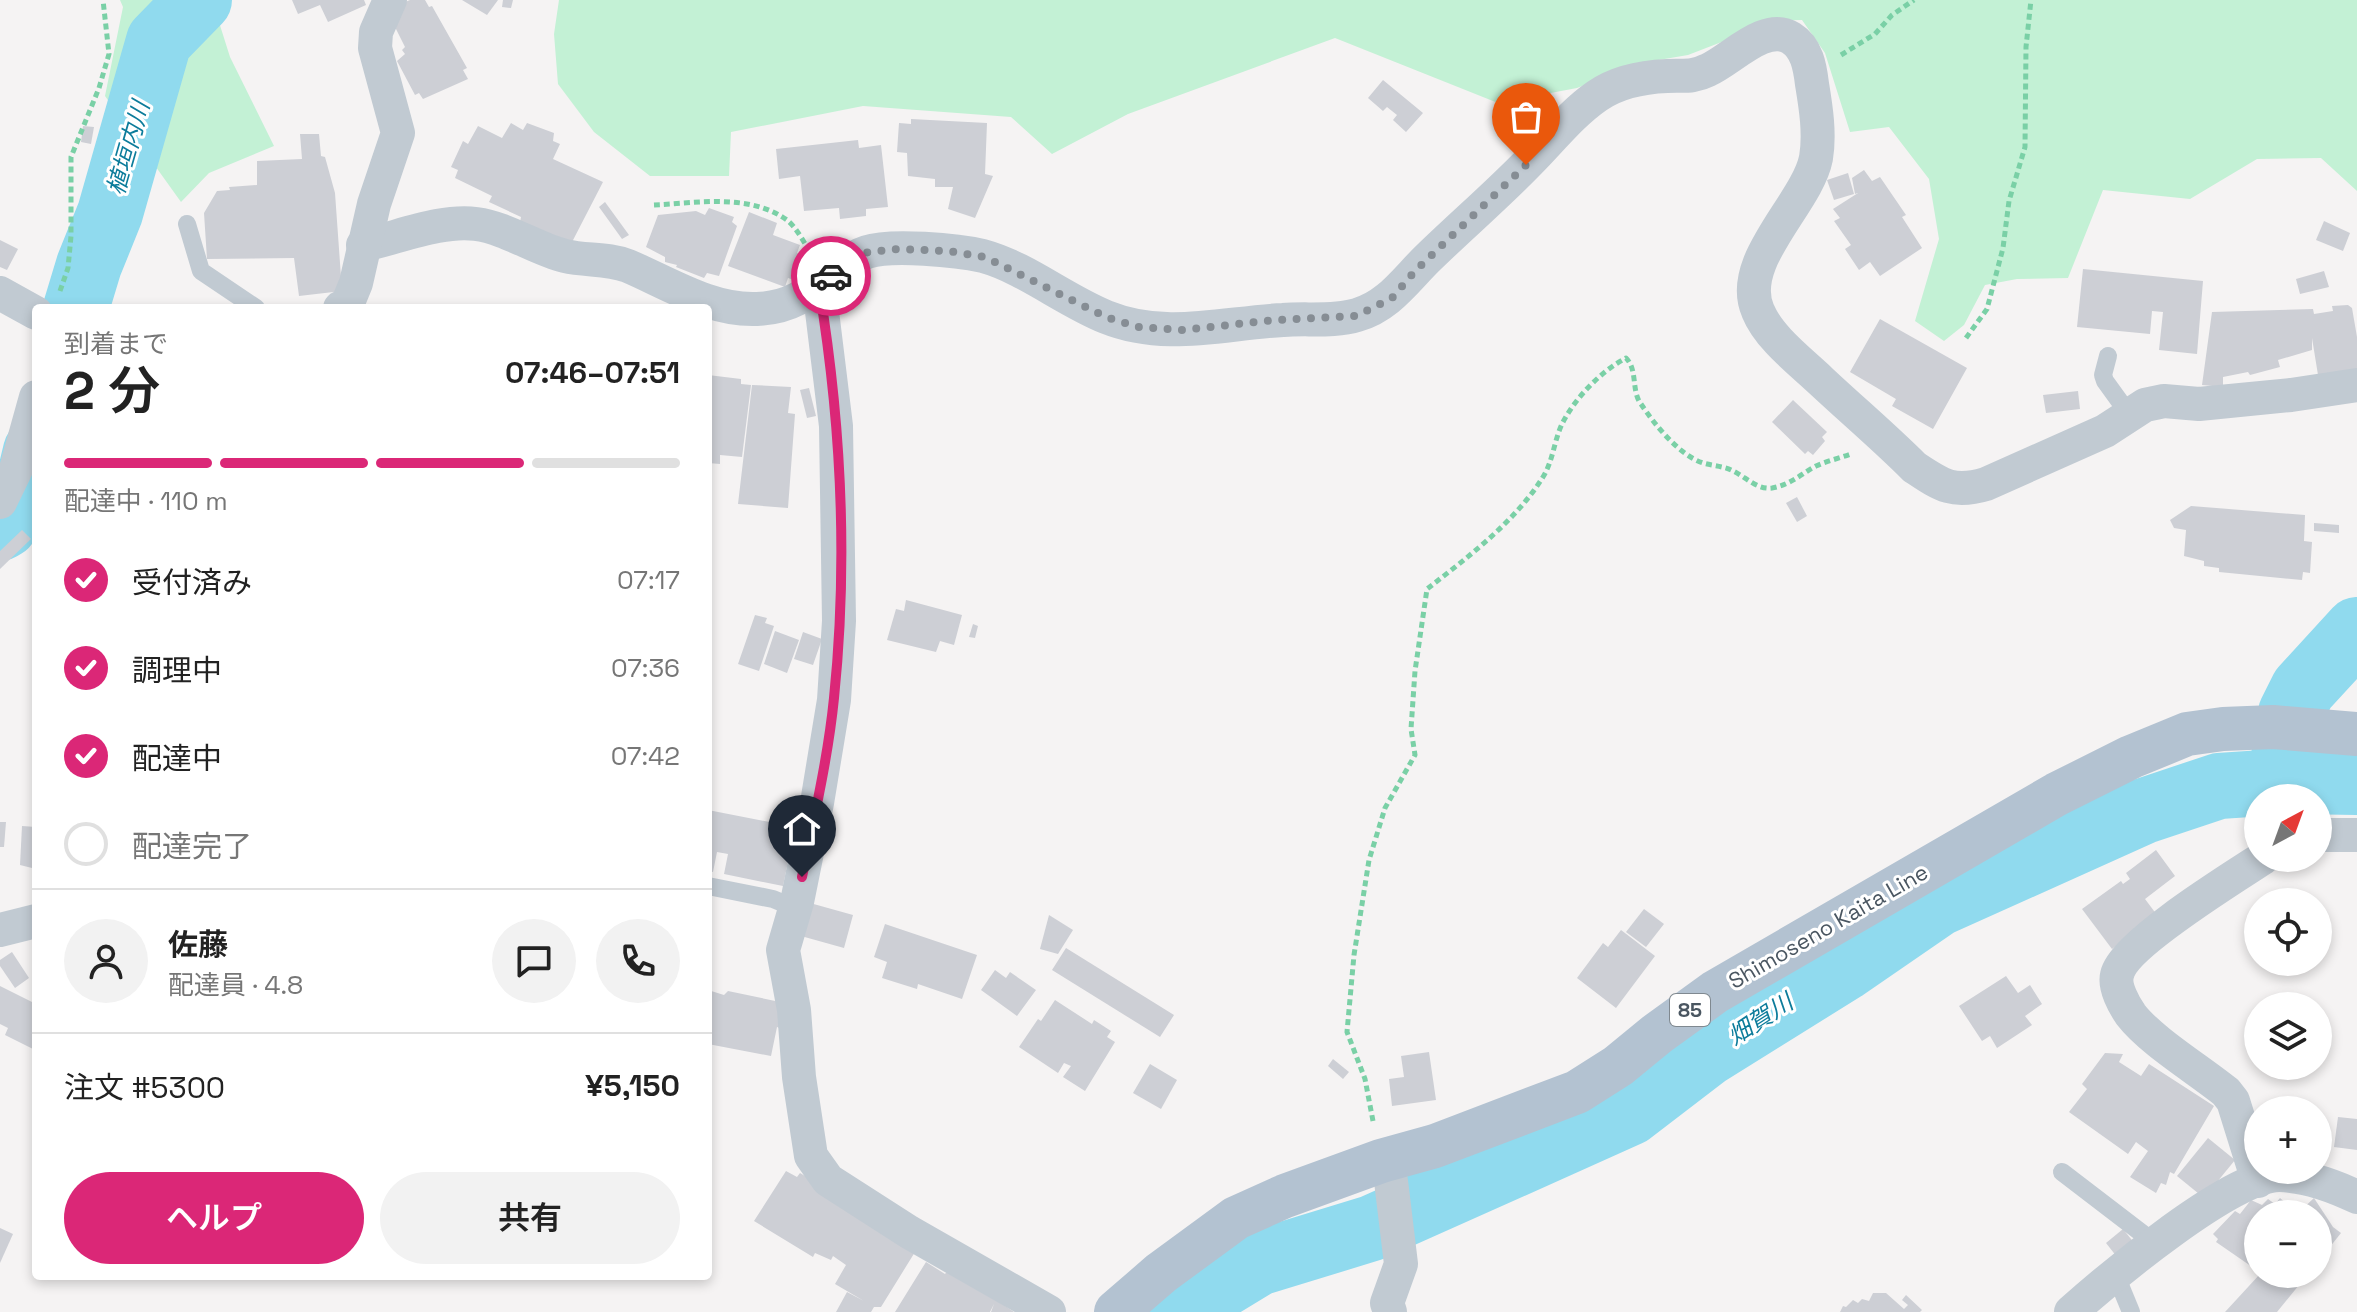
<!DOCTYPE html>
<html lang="ja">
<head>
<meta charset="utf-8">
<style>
	body { margin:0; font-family:"Space Grotesk","Noto Sans JP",sans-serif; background:#f2f2f2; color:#222; height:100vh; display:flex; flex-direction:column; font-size:30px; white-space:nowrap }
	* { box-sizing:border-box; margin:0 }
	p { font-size:26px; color:#767676 }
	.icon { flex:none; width:44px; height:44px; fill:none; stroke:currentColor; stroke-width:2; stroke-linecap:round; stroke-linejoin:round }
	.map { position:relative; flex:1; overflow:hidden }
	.details { position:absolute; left:32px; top:304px; width:680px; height:976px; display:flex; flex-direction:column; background:#fff; border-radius:8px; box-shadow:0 4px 12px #0003 }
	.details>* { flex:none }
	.needle { width:52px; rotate:41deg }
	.fabs { position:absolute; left:2244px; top:784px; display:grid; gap:16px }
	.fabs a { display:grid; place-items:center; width:88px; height:88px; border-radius:50%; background:#fff; box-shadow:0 4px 12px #0003; font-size:40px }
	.pin { position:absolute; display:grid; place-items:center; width:68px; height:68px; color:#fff; margin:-82px -34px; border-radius:50% 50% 50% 0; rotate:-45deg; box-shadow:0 0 8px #0007 }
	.pin .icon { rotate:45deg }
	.courier { position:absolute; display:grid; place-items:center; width:80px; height:80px; margin:-40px; border:6px solid #db2777; border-radius:50%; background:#fff; color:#222; box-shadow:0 2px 10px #0007 }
	.summary em { font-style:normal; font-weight:600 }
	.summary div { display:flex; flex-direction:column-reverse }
	.summary { display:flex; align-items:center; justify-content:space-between; height:136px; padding:0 32px }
	h1 { font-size:52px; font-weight:600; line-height:60px }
	.bar { display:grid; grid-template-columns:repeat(4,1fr); gap:12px 8px; align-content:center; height:96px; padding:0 32px }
	.bar i { height:10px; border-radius:6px; background:#e0e0e0 }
	.bar .on { background:#db2777 }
	.bar p { grid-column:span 4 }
	.line { display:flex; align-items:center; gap:20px; padding:0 32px; border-top:2px solid #e0e0e0 }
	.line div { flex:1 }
	.round { display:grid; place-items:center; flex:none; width:84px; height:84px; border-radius:42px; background:#f2f2f2 }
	ol { padding:0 32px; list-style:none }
	li { display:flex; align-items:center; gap:24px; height:88px }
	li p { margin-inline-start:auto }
	li .icon { padding:8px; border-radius:50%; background:#db2777; color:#fff; stroke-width:4 }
	li:last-child { color:#767676 }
	li i { width:44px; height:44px; border:4px solid #e0e0e0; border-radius:50% }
	.primary-button { display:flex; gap:16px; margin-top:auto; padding:16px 32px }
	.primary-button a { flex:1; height:92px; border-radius:48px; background:#db2777; color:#fff; font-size:32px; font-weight:600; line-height:92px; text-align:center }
	.primary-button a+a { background:#f2f2f2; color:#222 }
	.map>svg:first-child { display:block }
</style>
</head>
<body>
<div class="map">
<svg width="2357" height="1312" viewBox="0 0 2357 1312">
	<rect width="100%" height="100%" fill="#f5f3f3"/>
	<g fill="#c3f1d5">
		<path d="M120 0H212L230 57 274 146 209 173 181 202 105 96 123 7Z"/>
		<path d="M559 0H2357V191L2321 158 2257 159 2190 199 2103 190 2068 278 2017 279 1985 285 1964 325 1944 341 1915 321 1939 239 1929 179 1889 127 1850 132 1825 53 1802 20 1762 21 1732 38 1688 55 1641 63 1577 88 1498 103 1335 38 1128 114 1052 154 1011 117 863 106 731 132 729 176H650L594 132 558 84 554 34Z"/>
	</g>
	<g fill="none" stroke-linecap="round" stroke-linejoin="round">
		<g stroke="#90daee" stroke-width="66">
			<path d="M76 308 89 265 110 213 159 41 199 0"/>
			<path d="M0 528 5 525 29 480 36 451"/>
			<path d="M2280 782 2291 713 2303 689 2357 630"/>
			<path d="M1177 1312 1258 1263 1372 1228 1629 1113 1706 1054 1844 968 1937 904 2144 811 2219 786 2294 781 2357 782"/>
		</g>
	</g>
	<g fill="#cdcfd5">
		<path d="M292 0H364L366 5 328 22 320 5 298 14Z"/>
		<path d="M410 0H425L429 7 432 6 467 68 463 70 468 79 423 99 419 93 415 95 397 61 405 54 402 50 405 47 393 23 398 5Z"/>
		<path d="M462 0H498L487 15Z"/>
		<path d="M503 0H513L511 8 502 7Z"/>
		<path d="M1383 80 1423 113 1406 132 1393 120 1397 115 1387 107 1383 111 1368 98Z"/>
		<path d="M911 119 987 123 985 174 993 176 975 218 948 209 953 187H935V179L908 176 907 153 897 152 899 123 911 124Z"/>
		<path d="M511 123 523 130 527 123 554 133 553 141 560 144 553 159 603 182 571 244 520 222 521 217 489 202 492 196 455 178 458 170 451 167 463 141 468 144 478 126 502 138Z"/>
		<path d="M83 126 94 127 91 144 81 142Z"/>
		<path d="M300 134H319L321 156 325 157 335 193 342 291 299 296 294 258 207 259 204 213 217 191 230 190 229 187 257 185V161L302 159Z"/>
		<path d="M858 140 859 148 881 145 888 207 866 209V216L840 219 839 208 804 211 800 176 779 179 776 149Z"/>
		<path d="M1864 170 1872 181 1880 177 1906 215 1902 217 1922 248 1880 276 1870 262 1859 270 1845 249 1851 245 1834 221 1840 218 1833 209 1858 193 1855 194 1852 178Z"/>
		<path d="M1848 173 1854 194 1834 200 1827 180Z"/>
		<path d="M605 202 629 235 622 239 599 207Z"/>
		<path d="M709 208 734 217 732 222 737 226 719 276 707 273 704 278 676 267 677 265 665 262V257L646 247 658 215 696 211 705 215Z"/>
		<path d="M749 212 777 223 773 235 800 245 797 253 803 255 794 280 788 278 785 287 728 266Z"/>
		<path d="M2324 221 2350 233 2343 251 2316 240Z"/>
		<path d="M0 240 18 249 7 270 0 267Z"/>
		<path d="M2083 269 2203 281 2197 354 2159 350 2163 312 2152 311 2150 334 2077 327Z"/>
		<path d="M2324 271 2329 287 2300 294 2296 279Z"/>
		<path d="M2348 305 2352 308 2357 337V371L2318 375 2312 338V350L2278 360 2280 367 2250 375 2248 372 2223 377V387L2202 385 2212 312 2313 309 2314 314 2333 311 2332 306Z"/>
		<path d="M1880 319 1967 368 1933 429 1892 406 1896 399 1850 372Z"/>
		<path d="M708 375 741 379V384L751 385 742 457 720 455V464L708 463Z"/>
		<path d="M752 385 791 387 788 413 795 414 788 508 738 504Z"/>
		<path d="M809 388 816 416 807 418 800 390Z"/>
		<path d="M2078 391 2080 409 2046 413 2043 395Z"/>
		<path d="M1793 400 1827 432 1822 437 1825 441 1813 455 1808 451 1805 454 1772 422Z"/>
		<path d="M1797 497 1807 516 1797 522 1786 503Z"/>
		<path d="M2191 506 2305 515 2304 541 2312 542 2310 573 2303 572 2302 580 2219 572V568L2204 566V561L2184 556 2186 530 2174 528 2170 520Z"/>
		<path d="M2314 523 2339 525V533L2314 531Z"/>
		<path d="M22 530 31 539 0 569V551Z"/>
		<path d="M906 600 962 615 954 645 940 641 936 652 887 640 896 609 904 611Z"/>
		<path d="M755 615 767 618 765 623 774 626 759 671 738 664Z"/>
		<path d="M973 624 978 626 975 638 969 637Z"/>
		<path d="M775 631 799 640 787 673 764 664Z"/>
		<path d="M803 632 822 639 813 665 794 659Z"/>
		<path d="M708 810 795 827 783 886 724 874 728 854 717 852 713 872 708 871Z"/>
		<path d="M0 822H6L4 847H0Z"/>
		<path d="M22 826 36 827V869L20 865Z"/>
		<path d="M2156 850 2175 876 2145 899 2157 915 2112 949 2082 909 2121 881 2123 884 2130 879 2126 873Z"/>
		<path d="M810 903 853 915 844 948 801 936Z"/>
		<path d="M1644 909 1664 924 1646 947 1626 932Z"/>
		<path d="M1049 915 1073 930 1058 954 1040 949Z"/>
		<path d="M885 924 977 955 962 999 918 984 917 989 882 978 887 962 874 957Z"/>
		<path d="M1621 930 1655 956 1616 1008 1577 978 1603 943 1608 947Z"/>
		<path d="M1066 948 1174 1015 1160 1037 1052 970Z"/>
		<path d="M12 952 29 978 15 988 0 966V960Z"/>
		<path d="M995 970 1006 978 1010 972 1036 990 1017 1016 981 990Z"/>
		<path d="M2006 976 2018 993 2030 985 2042 1004 2025 1016 2032 1025 1997 1048 1990 1036 1982 1041 1959 1006Z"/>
		<path d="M0 986 36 1004V1042L33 1049 5 1035 8 1028 0 1024Z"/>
		<path d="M708 990 724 995 728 991 780 1002 782 1029 777 1027 771 1056 708 1044Z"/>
		<path d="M1055 1000 1092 1024 1094 1020 1111 1031 1107 1037 1115 1042 1085 1091 1063 1077 1071 1066 1064 1063 1058 1073 1019 1047 1038 1019 1041 1021Z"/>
		<path d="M1429 1052 1436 1100 1392 1106 1389 1079 1404 1077 1401 1056Z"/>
		<path d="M2105 1053 2123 1054 2119 1062 2141 1076 2149 1064 2214 1106 2174 1174 2170 1172 2166 1185 2161 1183 2156 1193 2130 1177 2148 1151 2136 1142 2128 1154 2069 1112 2087 1089 2082 1084Z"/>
		<path d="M1333 1059 1349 1072 1343 1079 1328 1066Z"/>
		<path d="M1150 1064 1177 1080 1161 1109 1133 1093Z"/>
		<path d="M2338 1117 2357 1119V1150L2334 1147Z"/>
		<path d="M2208 1138 2235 1160 2204 1198 2177 1176Z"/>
		<path d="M786 1171 797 1177 800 1173 820 1185 915 1252 881 1307H874L871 1312H836L847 1292 864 1301 835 1284 846 1265 833 1256 831 1260 815 1253 813 1257 754 1221Z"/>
		<path d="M2280 1198 2298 1213 2314 1198 2333 1227 2341 1233 2318 1262V1214H2258V1271L2216 1242 2218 1239 2213 1234 2235 1211 2240 1214 2251 1200 2262 1205 2268 1199 2275 1204Z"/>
		<path d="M0 1228 13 1234 0 1263Z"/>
		<path d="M2123 1229 2135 1244 2117 1257 2106 1243Z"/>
		<path d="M926 1262 945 1274 950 1268 1014 1312H991L994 1304 990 1312H895Z"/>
		<path d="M2260 1274 2268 1281 2262 1274H2308L2277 1312H2225Z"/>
		<path d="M1873 1293H1886L1904 1309 1908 1305 1902 1300 1906 1295 1922 1310 1920 1312H1840L1843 1306 1846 1307 1853 1300 1858 1303 1862 1299 1869 1301Z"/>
	</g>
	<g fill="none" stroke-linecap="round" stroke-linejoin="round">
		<g stroke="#7ad0a6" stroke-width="5" stroke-dasharray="6 4" stroke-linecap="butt">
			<path d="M1841 55 1875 34 1892 15 1914 0"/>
			<path d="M654 205C698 203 749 193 787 220 796 227 803 241 809 250"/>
			<path d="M60 291 68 268 71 236V157L99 88 109 54 103 0"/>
			<path d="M1966 338 1987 309 2003 248 2009 201 2025 147 2026 47 2031 0"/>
			<path d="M1373 1121 1365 1079 1347 1032 1354 955 1369 860 1385 808 1415 755 1411 729 1415 671 1427 589C1468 557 1515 522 1543 477 1553 461 1554 441 1562 424 1575 398 1600 372 1626 358 1638 370 1631 391 1641 404 1655 425 1679 455 1703 463 1713 466 1724 466 1733 471 1746 477 1757 490 1772 488 1790 485 1801 474 1816 466 1827 461 1840 458 1851 454"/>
		</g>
		<g stroke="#c1cad2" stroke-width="18">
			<path d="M187 224 201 271 256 308"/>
			<path d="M2108 356 2103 375 2105 381 2131 417"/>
			<path d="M708 886 773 899 795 908"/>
			<path d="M2062 1172 2156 1244"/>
			<path d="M2115 1273 2131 1312"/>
		</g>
		<g stroke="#c1cad2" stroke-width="34">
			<path d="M363 245C397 238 442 219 476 224 507 228 536 249 565 256 586 261 608 258 628 266 668 283 711 311 757 309 814 307 824 267 867 252 891 244 957 250 983 256 1026 268 1064 300 1106 317 1165 341 1223 323 1283 320 1306 318 1334 322 1357 315 1389 306 1406 279 1429 257 1462 225 1497 195 1529 162 1551 140 1571 114 1597 96 1617 82 1643 77 1667 76 1683 75 1692 78 1708 70 1731 60 1765 22 1791 38 1807 48 1810 67 1812 84 1816 108 1820 134 1816 158 1807 204 1736 261 1758 311 1769 338 1800 361 1821 381 1852 410 1884 437 1914 467 1941 485 1953 494 1986 484L2105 431 2145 405 2164 401 2199 404 2291 395 2357 385"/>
			<path d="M819 287 836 426 839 621 834 700 817 803 797 902 783 950 794 1010 799 1077 811 1156 828 1180 909 1232 1049 1312"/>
			<path d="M0 293 36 313"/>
			<path d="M340 308 347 305 356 283 374 204 398 133 375 48 376 32 390 0"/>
			<path d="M0 502 16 469 36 397"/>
			<path d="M2318 835H2357"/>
			<path d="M0 930 36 921"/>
			<path d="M1381 1161 1391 1181 1401 1264 1387 1303 1390 1312"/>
			<path d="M2258 1181 2233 1101 2226 1092C2199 1070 2151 1041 2131 1015 2124 1005 2114 987 2117 975 2123 945 2234 877 2263 858"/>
			<path d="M2071 1312C2108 1279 2233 1174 2280 1175 2307 1176 2334 1186 2357 1197"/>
		</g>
		<path stroke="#b3c2d1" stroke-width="44" d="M1116 1312 1161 1273 1236 1218 1285 1196 1381 1161 1435 1146 1577 1092 1618 1066 1657 1034 1715 992 2057 794 2131 757 2187 734 2223 729 2273 727 2357 734"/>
	</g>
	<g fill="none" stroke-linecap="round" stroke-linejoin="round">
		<path stroke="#868d94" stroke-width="8" stroke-dasharray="0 14.4" d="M831 276 868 252 899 249 948 251 985 257 1106 317 1138 327 1181 330 1276 320 1356 316 1392 298 1415 271 1526 165"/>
		<path stroke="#db2777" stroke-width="10" d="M802 877C814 818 828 758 834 698 848 562 841 421 819 287L831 276"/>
	</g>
	<g text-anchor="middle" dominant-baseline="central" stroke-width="6" stroke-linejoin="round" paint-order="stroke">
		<rect fill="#fff" stroke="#808990" stroke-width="2" x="1670" y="994" width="40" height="32" rx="6"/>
		<g font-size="20" font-weight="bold" fill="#4a5661">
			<text x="1690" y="1010">85</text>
		</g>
		<g font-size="22" fill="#4a5661" stroke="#fff">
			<text transform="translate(1828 926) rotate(-30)">Shimoseno Kaita Line</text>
		</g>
		<g font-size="24" font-style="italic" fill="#0c7c9b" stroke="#fff">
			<text transform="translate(128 148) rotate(-74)">植垣内川</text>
			<text transform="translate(1760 1019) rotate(-33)">畑賀川</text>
		</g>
	</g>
</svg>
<div class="fabs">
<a><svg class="needle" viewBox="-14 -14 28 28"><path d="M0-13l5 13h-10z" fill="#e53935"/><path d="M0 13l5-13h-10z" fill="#767676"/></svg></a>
<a><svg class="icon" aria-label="locate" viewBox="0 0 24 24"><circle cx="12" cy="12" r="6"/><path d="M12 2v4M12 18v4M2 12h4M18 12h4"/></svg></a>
<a><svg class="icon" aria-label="layers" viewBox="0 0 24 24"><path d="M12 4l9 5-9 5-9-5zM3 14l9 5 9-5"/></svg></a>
<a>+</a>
<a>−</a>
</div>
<div class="pin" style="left:1526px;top:165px;background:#ea580c"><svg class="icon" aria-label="bag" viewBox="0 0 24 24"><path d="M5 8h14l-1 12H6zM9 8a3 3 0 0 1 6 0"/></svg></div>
<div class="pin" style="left:802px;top:877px;background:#1f2937"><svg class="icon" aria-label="home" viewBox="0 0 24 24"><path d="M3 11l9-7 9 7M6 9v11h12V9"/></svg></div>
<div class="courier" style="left:831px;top:276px"><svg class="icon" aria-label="car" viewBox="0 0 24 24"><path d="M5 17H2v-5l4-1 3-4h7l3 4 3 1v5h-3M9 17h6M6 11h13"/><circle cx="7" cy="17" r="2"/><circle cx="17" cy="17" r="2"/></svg></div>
<section class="details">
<div class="summary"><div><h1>2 分</h1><p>到着まで</p></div><em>07:46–07:51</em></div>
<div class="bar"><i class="on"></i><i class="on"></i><i class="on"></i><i></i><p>配達中 · 110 m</p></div>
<ol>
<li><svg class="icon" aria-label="check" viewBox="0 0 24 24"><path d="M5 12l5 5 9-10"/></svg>受付済み<p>07:17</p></li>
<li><svg class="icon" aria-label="check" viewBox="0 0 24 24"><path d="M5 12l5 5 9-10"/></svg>調理中<p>07:36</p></li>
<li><svg class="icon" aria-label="check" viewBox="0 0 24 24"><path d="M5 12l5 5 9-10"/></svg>配達中<p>07:42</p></li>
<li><i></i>配達完了</li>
</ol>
<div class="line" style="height:144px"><a class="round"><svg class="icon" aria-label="person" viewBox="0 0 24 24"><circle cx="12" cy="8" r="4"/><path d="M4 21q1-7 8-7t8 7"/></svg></a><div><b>佐藤</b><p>配達員 · 4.8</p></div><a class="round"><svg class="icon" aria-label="chat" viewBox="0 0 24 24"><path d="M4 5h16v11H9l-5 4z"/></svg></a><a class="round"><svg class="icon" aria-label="phone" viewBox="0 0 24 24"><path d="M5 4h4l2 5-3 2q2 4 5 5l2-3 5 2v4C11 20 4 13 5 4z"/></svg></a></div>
<div class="line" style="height:104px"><div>注文 #5300</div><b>¥5,150</b></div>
<div class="primary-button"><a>ヘルプ</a><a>共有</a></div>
</section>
</div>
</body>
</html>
